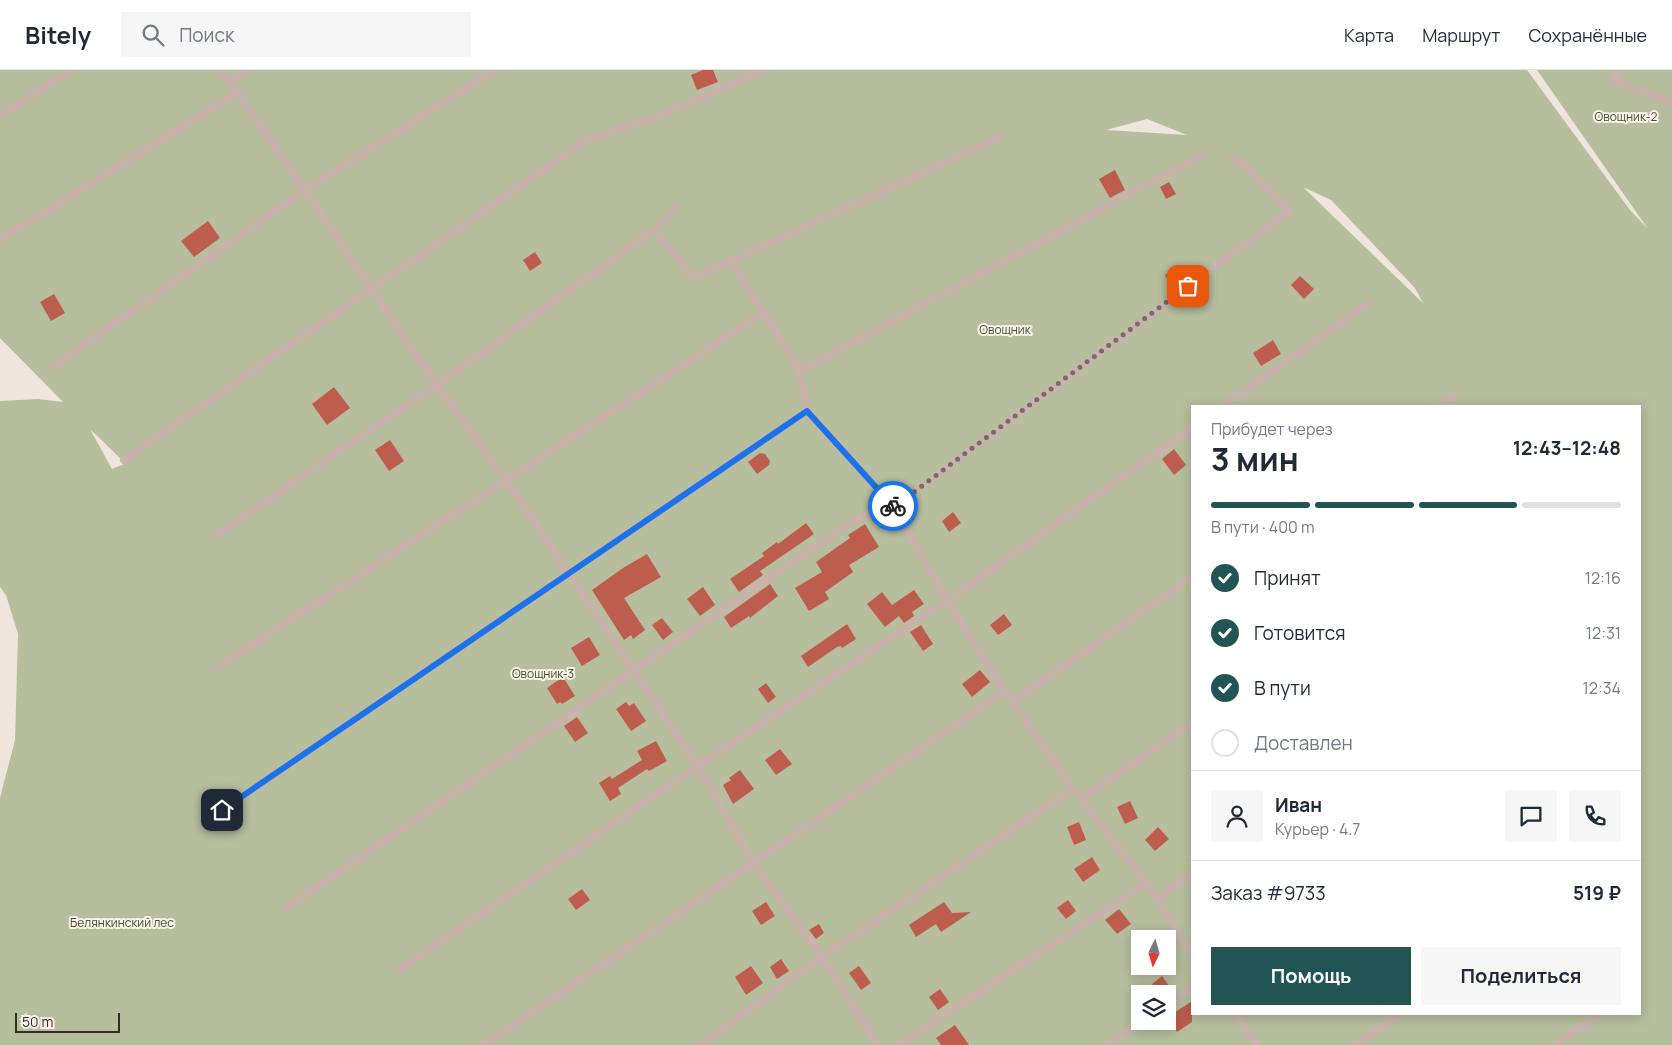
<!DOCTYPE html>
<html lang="ru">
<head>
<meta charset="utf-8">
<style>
	body { margin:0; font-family:Manrope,sans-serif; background:#f6f6f7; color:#1f2937; height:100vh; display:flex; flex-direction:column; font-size:19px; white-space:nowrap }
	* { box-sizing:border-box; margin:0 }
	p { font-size:16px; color:#747a83 }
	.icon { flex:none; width:28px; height:28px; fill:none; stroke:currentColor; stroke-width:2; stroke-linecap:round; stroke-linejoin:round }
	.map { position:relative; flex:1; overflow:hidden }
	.details { position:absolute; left:1191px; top:335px; width:450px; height:610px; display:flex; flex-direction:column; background:#fff; border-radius:0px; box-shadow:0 2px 12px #0003 }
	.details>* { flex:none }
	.needle { width:32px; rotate:185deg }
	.tools { position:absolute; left:1131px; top:860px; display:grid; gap:10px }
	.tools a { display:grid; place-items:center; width:45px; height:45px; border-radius:0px; background:#fff; box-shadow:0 2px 12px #0003; font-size:25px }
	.scale { position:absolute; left:15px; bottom:12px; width:105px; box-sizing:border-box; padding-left:5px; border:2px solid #362b29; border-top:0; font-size:14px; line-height:18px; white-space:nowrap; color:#362b29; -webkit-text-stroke:4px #f8f0e9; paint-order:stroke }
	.pin { position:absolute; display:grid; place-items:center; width:42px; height:42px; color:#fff; margin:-21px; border-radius:10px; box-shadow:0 2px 8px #0006 }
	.courier { position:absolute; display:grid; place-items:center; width:50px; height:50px; margin:-25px; border:4px solid #1a73e8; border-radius:50%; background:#fff; color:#222; box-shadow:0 1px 6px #0007 }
	.overview em { font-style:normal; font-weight:700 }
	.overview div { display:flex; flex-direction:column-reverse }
	.overview { display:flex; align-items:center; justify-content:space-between; height:85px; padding:0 20px }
	h1 { font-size:32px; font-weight:700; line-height:38px }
	.bar { display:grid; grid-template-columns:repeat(4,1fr); gap:8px 5px; align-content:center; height:60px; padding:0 20px }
	.bar i { height:6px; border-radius:4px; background:#e0e1e3 }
	.bar .active { background:#215452 }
	.bar p { grid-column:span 4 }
	.line { display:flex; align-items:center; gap:12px; padding:0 20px; border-top:1px solid #e0e1e3 }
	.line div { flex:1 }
	.round { display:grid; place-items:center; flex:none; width:52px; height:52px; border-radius:0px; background:#f6f6f7 }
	ol { padding:0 20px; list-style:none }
	li { display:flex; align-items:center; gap:15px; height:55px }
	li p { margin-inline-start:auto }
	li .icon { padding:5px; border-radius:50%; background:#215452; color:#fff; stroke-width:4 }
	li:last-child { color:#747a83 }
	li i { width:28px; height:28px; border:2px solid #e0e1e3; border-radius:50% }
	.cta { display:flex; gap:10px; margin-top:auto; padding:10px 20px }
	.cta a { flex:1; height:58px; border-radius:0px; background:#215452; color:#fff; font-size:20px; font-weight:700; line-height:58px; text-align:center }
	.cta a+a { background:#f6f6f7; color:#1f2937 }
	header { display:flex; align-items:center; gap:30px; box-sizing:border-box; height:70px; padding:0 25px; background:#fff; border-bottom:1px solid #e0e1e3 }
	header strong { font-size:24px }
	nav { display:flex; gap:28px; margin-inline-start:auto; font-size:18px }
	.search { width:350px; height:45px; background:#f6f6f7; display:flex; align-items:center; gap:12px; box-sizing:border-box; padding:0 18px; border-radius:0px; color:#747a83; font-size:19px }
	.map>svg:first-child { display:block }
</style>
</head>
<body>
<header>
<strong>Bitely</strong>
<div class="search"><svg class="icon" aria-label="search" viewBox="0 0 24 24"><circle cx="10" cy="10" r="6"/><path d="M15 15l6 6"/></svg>Поиск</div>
<nav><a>Карта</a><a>Маршрут</a><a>Сохранённые</a></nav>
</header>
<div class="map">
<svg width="1672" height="975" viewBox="0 0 1672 975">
	<rect width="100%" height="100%" fill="#f0e5dd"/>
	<path fill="#b7be9e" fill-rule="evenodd" d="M0 0H1527L1630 140 1648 159 1537 0H1672V975H0V728L15 670 18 564 6 525 0 517V331L38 329 63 332 0 268ZM1147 49 1187 65 1106 60ZM1303 117 1331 130 1415 218 1423 233ZM1192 336H1640V944H1192ZM90 359 125 393 124 394 112 399ZM1140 869H1168V896H1140ZM1140 924H1168V951H1140Z"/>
	<g fill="#bd5d4e">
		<path d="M703 0H713L718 12 697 20 691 5Z"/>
		<path d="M1115 100 1125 120 1110 128 1099 109Z"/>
		<path d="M1169 112 1176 124 1166 129 1160 117Z"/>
		<path d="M208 151 220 168 194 187 181 171Z"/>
		<path d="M535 182 542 193 530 201 523 190Z"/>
		<path d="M1176 197 1185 209 1173 217 1165 205Z"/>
		<path d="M1300 206 1314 219 1304 229 1291 215Z"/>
		<path d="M54 224 65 243 51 251 40 232Z"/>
		<path d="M1273 270 1281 284 1261 296 1253 283Z"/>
		<path d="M334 317 350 338 327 355 312 334Z"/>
		<path d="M390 370 404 391 389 401 375 380Z"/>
		<path d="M1174 379 1186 395 1174 405 1162 389Z"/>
		<path d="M760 383 765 384 770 391 769 395 757 404 748 392Z"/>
		<path d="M953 442 961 453 949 462 942 451Z"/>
		<path d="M806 453 814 464 760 501 763 505 739 522 730 509 764 486 762 483 777 472 778 474Z"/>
		<path d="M865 454 879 477 849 495 853 502 825 522 829 529 809 541 795 518 822 502 816 492 850 468 848 465Z"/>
		<path d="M647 484 661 507 624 528 645 560 633 569 631 565 624 570 592 520 623 498Z"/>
		<path d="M770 514 778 526 750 548 749 546 731 558 724 547Z"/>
		<path d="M703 517 715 535 700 546 687 529Z"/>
		<path d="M914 520 924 534 912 542 914 546 904 553 899 546 885 557 867 534 882 522 892 535Z"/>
		<path d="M1004 544 1012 555 998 565 990 555Z"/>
		<path d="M662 548 673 562 663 570 652 555Z"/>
		<path d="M847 554 856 569 842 578 841 576 837 577 808 597 801 586Z"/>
		<path d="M921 555 933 574 923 581 910 562Z"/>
		<path d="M589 567 600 585 582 596 571 578Z"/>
		<path d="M980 600 990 612 972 627 962 614Z"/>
		<path d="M563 607 575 626 562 634 560 632 557 634 547 618Z"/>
		<path d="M766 613 776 627 768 633 758 619Z"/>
		<path d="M626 632 629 636 634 633 646 651 631 661 616 639Z"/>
		<path d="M577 647 588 663 575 672 564 656Z"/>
		<path d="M656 671 667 691 649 701 647 699 618 718 621 724 610 731 599 713 610 706 612 709 642 690 637 681Z"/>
		<path d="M780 679 792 694 776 705 765 690Z"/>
		<path d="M740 700 754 719 733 734 723 715 731 710 729 708Z"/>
		<path d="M1130 731 1138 748 1125 754 1117 737Z"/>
		<path d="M1079 752 1086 770 1074 775 1067 757Z"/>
		<path d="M1158 757 1169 769 1155 781 1145 770Z"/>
		<path d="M1092 787 1100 800 1083 812 1074 799Z"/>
		<path d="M582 819 590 830 576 840 568 829Z"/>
		<path d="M1068 830 1076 841 1066 849 1057 838Z"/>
		<path d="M766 832 775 846 761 855 752 841Z"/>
		<path d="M944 832 952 843 971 842 941 862 936 854 916 867 909 855Z"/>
		<path d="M1119 839 1131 854 1117 864 1105 850Z"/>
		<path d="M819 854 824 863 816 869 809 860Z"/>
		<path d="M781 889 789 901 777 909 770 897Z"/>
		<path d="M751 896 763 913 746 925 735 907Z"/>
		<path d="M859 896 871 913 861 920 849 903Z"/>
		<path d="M1162 906 1175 924H1159L1152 914Z"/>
		<path d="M940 919 949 932 938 940 929 927Z"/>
		<path d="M1192 931V952L1177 962 1168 947Z"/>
		<path d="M955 955 969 975H941L936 968Z"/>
	</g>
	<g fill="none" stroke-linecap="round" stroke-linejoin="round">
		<g stroke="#c8b4aa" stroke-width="8">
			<path d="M219 0 238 22 437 315 507 411 698 696 754 793 822 887 878 975"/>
			<path d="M1619 0 1615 11 1672 33"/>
			<path d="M229 12 248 0"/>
			<path d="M0 46 72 0"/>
			<path d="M654 160 694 208 1000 67"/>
			<path d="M0 170 238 22"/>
			<path d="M53 297 304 121 495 0"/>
			<path d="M800 301 1204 84"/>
			<path d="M1223 336 1371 232"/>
			<path d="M1438 336 1454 326"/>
			<path d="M124 390 587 70 659 46 764 0"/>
			<path d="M218 464 437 315 654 160 675 137"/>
			<path d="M218 597 764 243"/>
			<path d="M1014 631 1192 507"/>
			<path d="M1082 729 1192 653"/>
			<path d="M222 740 807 341"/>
			<path d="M1158 829 1192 804"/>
			<path d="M285 839 856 449 894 437 807 341 800 301 731 191"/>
			<path d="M1192 887 1147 813 1073 719 1005 621 947 531 894 437 1289 141 1246 96 1232 89"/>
			<path d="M399 900 698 696 947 531 1192 358"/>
			<path d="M1168 935 1192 918"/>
			<path d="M1235 944 1257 975"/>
			<path d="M483 975 754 793 1005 621"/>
			<path d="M701 975 822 887 1073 719"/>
			<path d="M899 975 1147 813"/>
			<path d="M1107 975 1143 951"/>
			<path d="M1356 975 1399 944"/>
			<path d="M1556 975 1599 944"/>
		</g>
	</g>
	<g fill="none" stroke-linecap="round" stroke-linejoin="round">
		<path stroke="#776c68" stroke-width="5" stroke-dasharray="0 9" d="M893 436 894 437 1188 216"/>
		<path stroke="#1a73e8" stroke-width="6" d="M222 740 807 341 893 436"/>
	</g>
	<g text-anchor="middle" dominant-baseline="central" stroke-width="4" stroke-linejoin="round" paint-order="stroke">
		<g font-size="12" fill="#49522e" stroke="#f8f0e9">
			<text x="1626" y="46">Овощник-2</text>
			<text x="1005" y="259">Овощник</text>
			<text x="543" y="603">Овощник-3</text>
			<text x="122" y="852">Белянкинский лес</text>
		</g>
	</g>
</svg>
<div class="tools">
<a><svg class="needle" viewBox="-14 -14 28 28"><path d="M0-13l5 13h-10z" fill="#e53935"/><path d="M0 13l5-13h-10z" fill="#747a83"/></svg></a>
<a><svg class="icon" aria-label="layers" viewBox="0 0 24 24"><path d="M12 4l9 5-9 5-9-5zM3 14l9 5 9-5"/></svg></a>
</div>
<div class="scale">50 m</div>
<div class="pin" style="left:1188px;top:216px;background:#ea580c"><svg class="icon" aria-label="bag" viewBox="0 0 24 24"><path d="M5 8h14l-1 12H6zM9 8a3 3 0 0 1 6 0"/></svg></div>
<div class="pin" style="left:222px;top:740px;background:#1f2937"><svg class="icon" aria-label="home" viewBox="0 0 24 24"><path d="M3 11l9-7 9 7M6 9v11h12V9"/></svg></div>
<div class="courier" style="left:893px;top:436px"><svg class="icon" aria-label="bike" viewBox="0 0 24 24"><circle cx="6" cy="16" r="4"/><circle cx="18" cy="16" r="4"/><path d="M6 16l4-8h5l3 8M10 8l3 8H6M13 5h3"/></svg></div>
<section class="details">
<div class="overview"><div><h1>3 мин</h1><p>Прибудет через</p></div><em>12:43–12:48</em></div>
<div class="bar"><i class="active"></i><i class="active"></i><i class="active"></i><i></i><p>В пути · 400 m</p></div>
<ol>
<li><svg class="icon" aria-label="check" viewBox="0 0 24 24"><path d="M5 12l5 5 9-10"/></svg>Принят<p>12:16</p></li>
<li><svg class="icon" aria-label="check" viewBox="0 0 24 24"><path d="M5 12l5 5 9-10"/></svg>Готовится<p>12:31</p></li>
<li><svg class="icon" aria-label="check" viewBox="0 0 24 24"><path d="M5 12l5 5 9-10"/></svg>В пути<p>12:34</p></li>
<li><i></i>Доставлен</li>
</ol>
<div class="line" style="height:90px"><a class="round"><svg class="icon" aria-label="person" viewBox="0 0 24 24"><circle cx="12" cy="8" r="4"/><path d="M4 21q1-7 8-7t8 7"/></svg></a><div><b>Иван</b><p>Курьер · 4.7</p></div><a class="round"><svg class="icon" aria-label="chat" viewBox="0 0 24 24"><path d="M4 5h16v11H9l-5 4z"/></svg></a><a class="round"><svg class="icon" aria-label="phone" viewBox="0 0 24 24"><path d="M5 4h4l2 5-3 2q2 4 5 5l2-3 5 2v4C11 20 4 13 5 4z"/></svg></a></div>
<div class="line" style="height:65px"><div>Заказ #9733</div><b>519 ₽</b></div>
<div class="cta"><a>Помощь</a><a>Поделиться</a></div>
</section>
</div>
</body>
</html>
